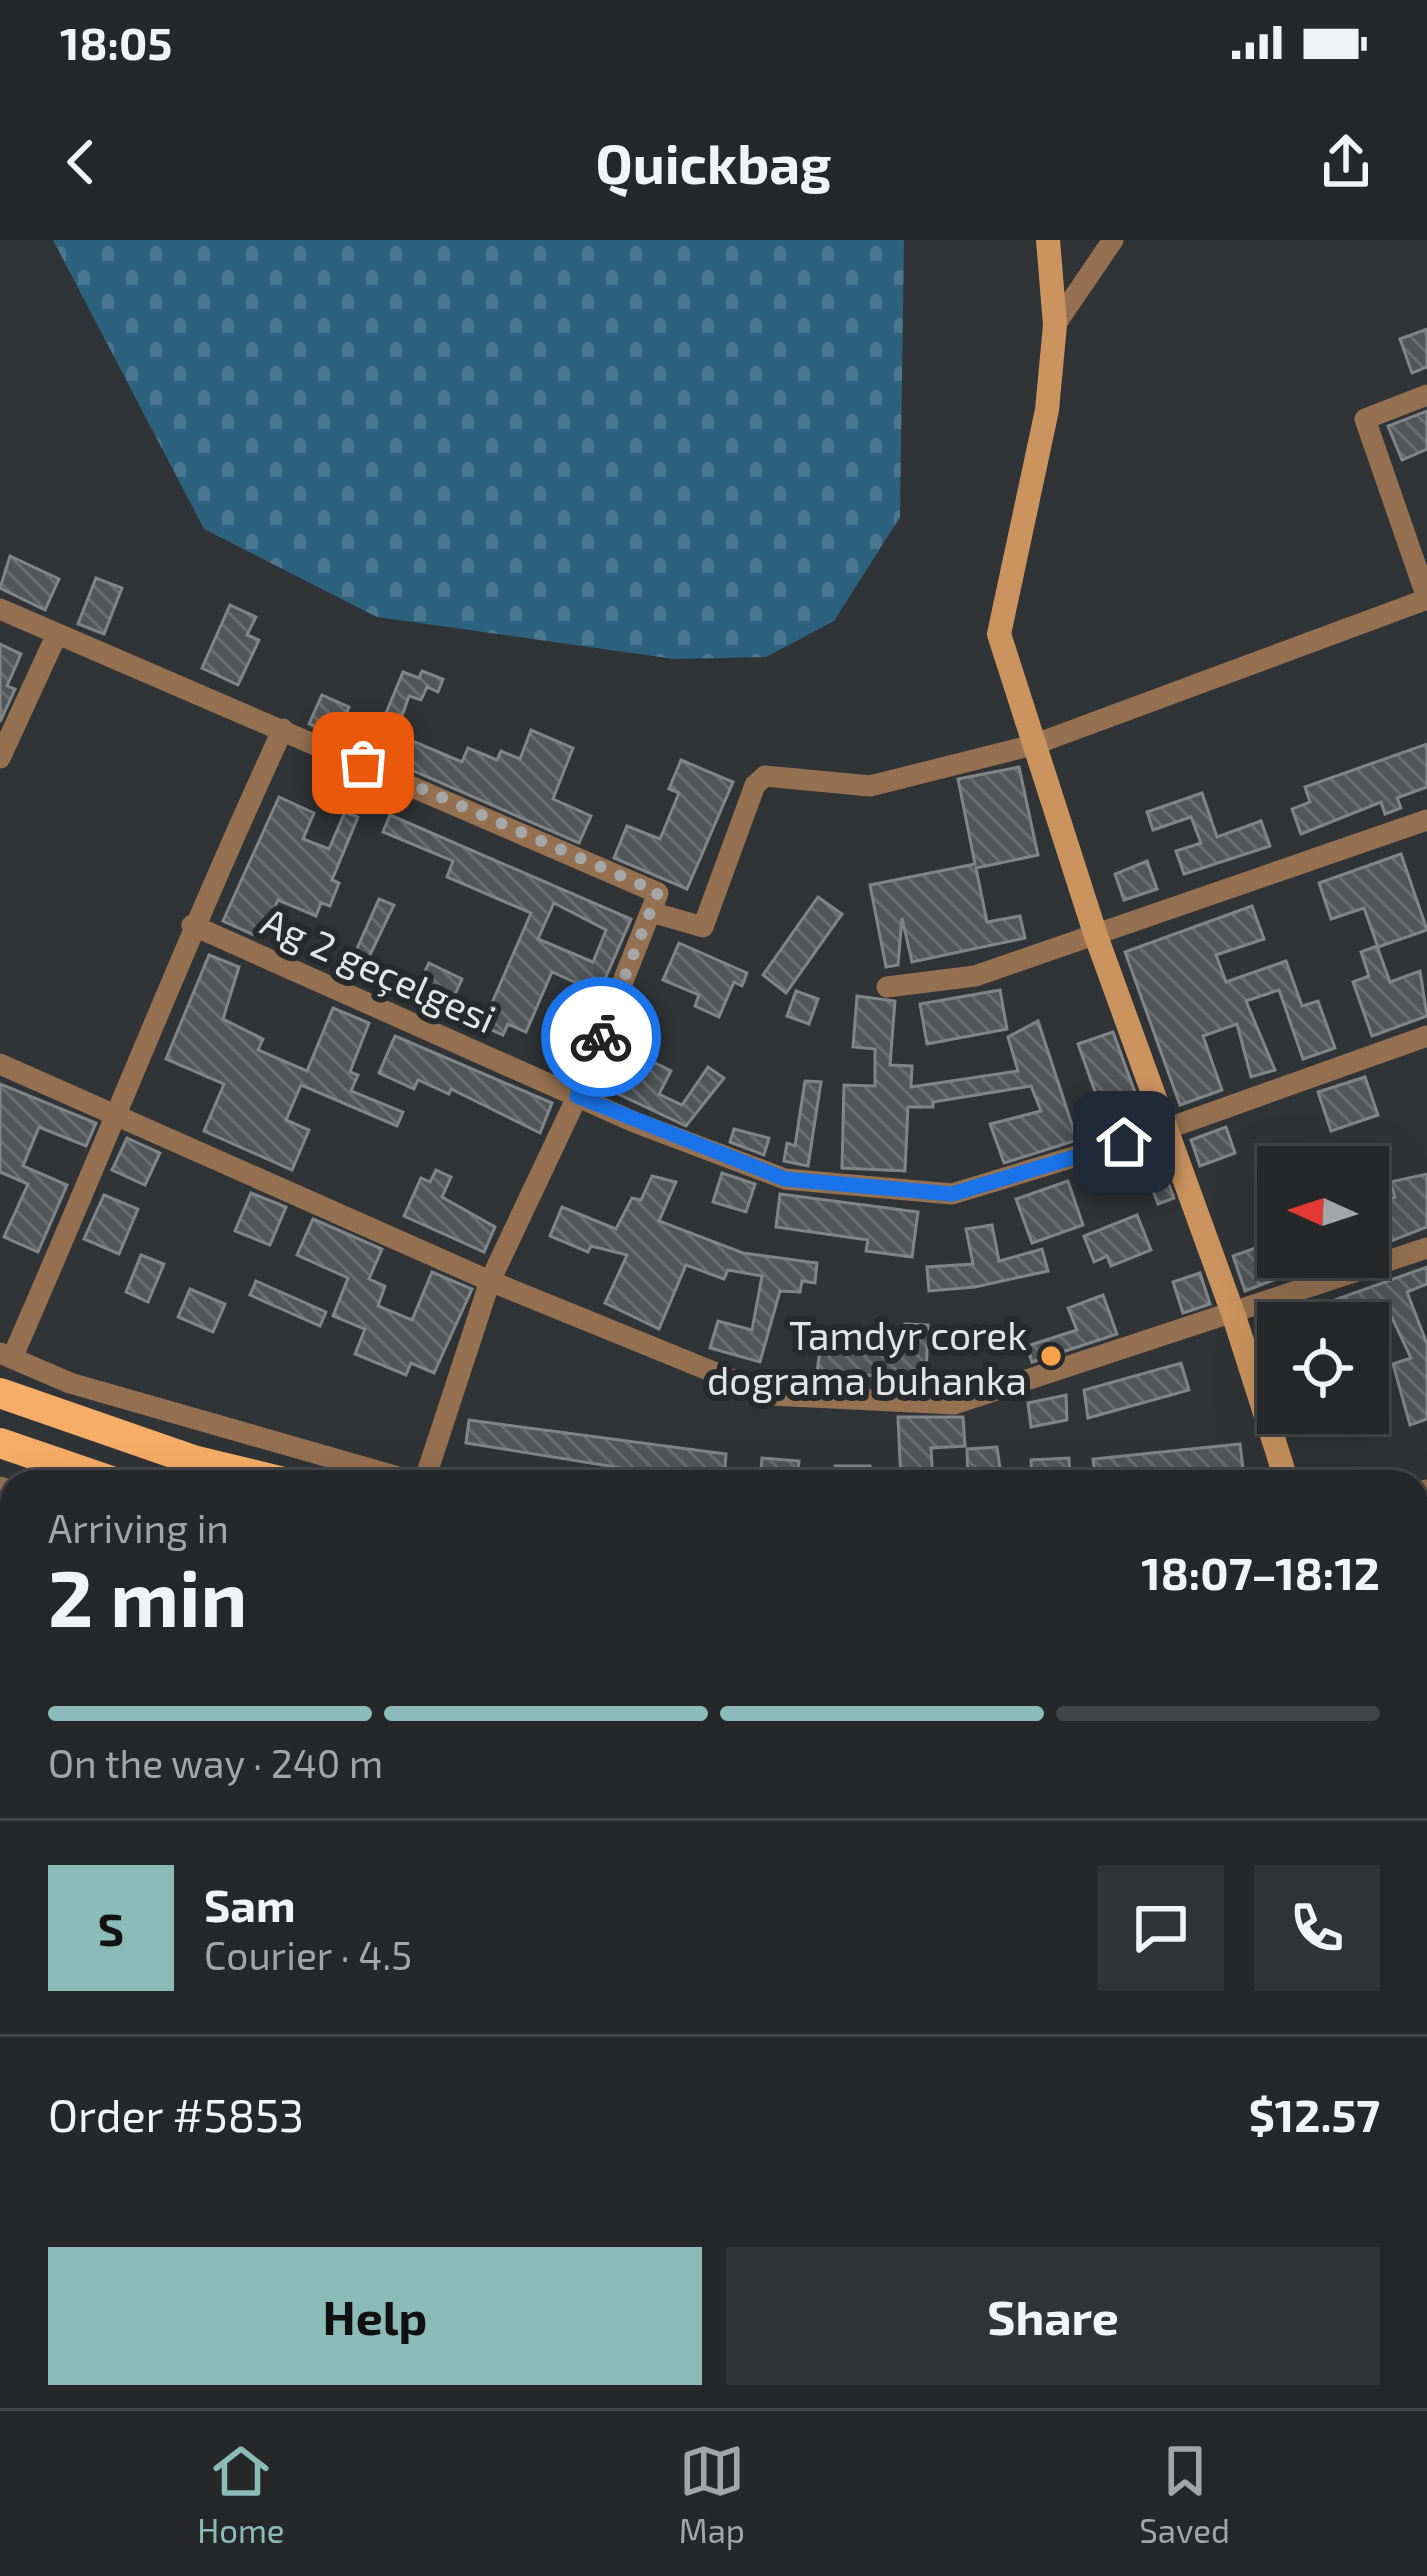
<!DOCTYPE html>
<html lang="en">
<head>
<meta charset="utf-8">
<style>
	body { margin:0; font-family:"Exo 2",sans-serif; background:#313334; color:#f1f3f6; height:100vh; display:flex; flex-direction:column; font-size:45px; white-space:nowrap }
	* { box-sizing:border-box; margin:0 }
	p { font-size:39px; color:#a3a5a8 }
	.icon { flex:none; width:66px; height:66px; fill:none; stroke:currentColor; stroke-width:2; stroke-linecap:round; stroke-linejoin:round }
	.map { position:relative; flex:1; overflow:hidden }
	.details { position:absolute; left:0px; top:1230px; width:1428px; height:939px; display:flex; flex-direction:column; background:#252728; border-radius:36px 36px 0 0; box-shadow:0 12px 48px #0002,0 0 0 3px #424445 }
	.details>* { flex:none }
	.needle { width:78px; rotate:273deg }
	.controls { position:absolute; left:1257px; top:906px; display:grid; gap:24px }
	.controls a { display:grid; place-items:center; width:132px; height:132px; border-radius:0px; background:#252728; box-shadow:0 12px 48px #0002,0 0 0 3px #424445; font-size:60px }
	.pin { position:absolute; display:grid; place-items:center; width:102px; height:102px; color:#fff; margin:-51px; border-radius:24px; box-shadow:0 6px 18px #0006 }
	.courier { position:absolute; display:grid; place-items:center; width:120px; height:120px; margin:-60px; border:9px solid #1a73e8; border-radius:50%; background:#fff; color:#222; box-shadow:0 3px 15px #0007 }
	.overview em { font-style:normal; font-weight:700 }
	.overview div { display:flex; flex-direction:column-reverse }
	.overview { display:flex; align-items:center; justify-content:space-between; height:204px; padding:0 48px }
	h1 { font-size:78px; font-weight:700; line-height:90px }
	.bar { display:grid; grid-template-columns:repeat(4,1fr); gap:18px 12px; align-content:center; height:144px; padding:0 48px }
	.bar i { height:15px; border-radius:9px; background:#424445 }
	.bar .selected { background:#8bbbb9 }
	.bar p { grid-column:span 4 }
	.line { display:flex; align-items:center; gap:30px; padding:0 48px; border-top:3px solid #424445 }
	.line div { flex:1 }
	.round { display:grid; place-items:center; flex:none; width:126px; height:126px; border-radius:0px; background:#313334 }
	.primary-button { display:flex; gap:24px; margin-top:auto; padding:24px 48px }
	.primary-button a { flex:1; height:138px; border-radius:0px; background:#8bbbb9; color:#111; font-size:48px; font-weight:700; line-height:138px; text-align:center }
	.primary-button a+a { background:#313334; color:#f1f3f6 }
	.status { display:flex; justify-content:space-between; align-items:center; height:84px; padding:0 60px; background:#252728; direction:ltr }
	.status svg { height:33px; fill:currentColor }
	header { display:flex; justify-content:space-between; align-items:center; height:156px; padding:0 48px; background:#252728; font-size:54px; font-weight:700 }
	.dock { display:flex; justify-content:space-around; align-items:center; height:168px; border-top:3px solid #424445; background:#252728; font-size:33px; color:#a3a5a8 }
	.dock a { display:grid; justify-items:center; gap:6px }
	.dock .selected { color:#8bbbb9 }
	.map>svg:first-child { display:block }
</style>
</head>
<body>
<div class="status"><b>18:05</b><svg viewBox="0 0 49 12"><path d="M0 12V9h3v3zM5 12V6h3v6zM10 12V3h3v9zM15 12V0h3v12zM26 1h20v11H26zM47 4h2v5h-2z"/></svg></div>
<header><svg class="icon" aria-label="back" viewBox="0 0 24 24"><path d="M15 5l-7 7 7 7"/></svg>Quickbag<svg class="icon" aria-label="share" viewBox="0 0 24 24"><path d="M12 15V3M7 8l5-5 5 5M5 13v7h14v-7"/></svg></header>
<div class="map">
<svg width="1427" height="2168" viewBox="0 0 1427 2168">
	<defs>
		<pattern id="cemetery-stones" width="16" height="16" patternUnits="userSpaceOnUse" patternTransform="scale(3)"><rect width="16" height="16" fill="#2d627e"/><path d="M2 7V4a2 2 0 0 1 4 0v3zM10 15v-3a2 2 0 0 1 4 0v3z" fill="#4b7890"/></pattern>
		<pattern id="building-back-hatch" width="6" height="6" patternUnits="userSpaceOnUse" patternTransform="scale(3)"><rect width="6" height="6" fill="#525658"/><path d="M-1 5l2 2M0 0l6 6M5-1l2 2" fill="none" stroke="#6b6e70"/></pattern>
	</defs>
	<rect width="100%" height="100%" fill="#313436"/>
	<path fill="url(#cemetery-stones)" d="M53 0H904L900 277 834 381 766 417 674 419 377 377 204 289Z"/>
	<g fill="url(#building-back-hatch)" stroke="#818587" stroke-width="3" fill-rule="evenodd">
		<path d="M1427 89V127L1412 133 1400 99Z"/>
		<path d="M1427 171V209L1402 220 1388 186Z"/>
		<path d="M10 316 59 339 45 370 0 348Z"/>
		<path d="M96 338 122 348 104 394 78 384Z"/>
		<path d="M230 365 256 377 247 395 259 400 238 445 202 428Z"/>
		<path d="M0 404 21 414 7 446 15 449 0 482Z"/>
		<path d="M422 431 443 439 438 452 427 447 421 460 409 456 398 487 406 490 403 497 462 522 468 508 497 520 501 511 520 519 531 490 573 508 553 559 591 576 579 603 370 512 403 432 419 438Z"/>
		<path d="M322 455 349 467 346 474 356 478 350 492 340 487 336 495 309 484Z"/>
		<path d="M1427 504V547L1397 558 1401 568 1385 574 1381 562 1301 594 1292 569 1310 562 1305 547Z"/>
		<path d="M681 520 733 542 687 649 614 618 627 586 660 599 679 553 669 549Z"/>
		<path d="M1019 527 1038 615 976 628 987 682 1020 676 1025 698 912 722 902 678 898 725 886 727 870 645 975 624 958 539Z"/>
		<path d="M1202 553 1217 597 1261 581 1270 606 1184 634 1176 611 1201 603 1191 577 1153 590 1147 572Z"/>
		<path d="M279 557 314 573 303 599 329 609 345 572 358 577 332 640 339 643 330 666 321 663 316 676 278 660 261 698 223 681Z"/>
		<path d="M390 575 631 679 599 753 552 732 526 792 508 784 503 795 482 786 531 673 447 637 453 621 383 592ZM554 663 606 690 593 722 538 699Z"/>
		<path d="M1401 614 1427 690 1378 707 1364 668 1331 679 1319 643Z"/>
		<path d="M1147 621 1157 649 1124 660 1115 634Z"/>
		<path d="M818 657 842 674 786 753 763 735Z"/>
		<path d="M379 659 394 665 368 719 355 713Z"/>
		<path d="M1252 666 1264 699 1216 715 1226 742 1286 721 1302 766 1318 761 1335 808 1303 819 1279 750 1246 761 1275 830 1251 837 1237 784 1203 796 1222 850 1180 865 1125 712Z"/>
		<path d="M679 703 747 733 742 746 734 742 719 777 695 766 699 755 663 740Z"/>
		<path d="M1377 706 1390 742 1420 731 1427 776 1372 796 1353 742 1369 736 1361 712Z"/>
		<path d="M209 715 239 727 223 779 263 799 258 810 307 831 333 768 369 783 350 832 358 835 351 851 403 872 397 886 301 845 286 880 309 890 292 930 204 891 224 844 166 819Z"/>
		<path d="M429 723 462 739 445 776 411 760Z"/>
		<path d="M1000 750 1007 789 927 804 920 764Z"/>
		<path d="M796 751 818 759 809 784 787 776Z"/>
		<path d="M857 756 895 761 890 825 912 826 911 847 1018 831 1008 797 1038 781 1077 900 1004 923 990 884 1041 871 1031 846 933 862V867H908L905 931 842 928 844 845 875 846V809L853 807Z"/>
		<path d="M1113 792 1137 858 1102 871 1078 804Z"/>
		<path d="M395 796 552 863 540 893 451 849 449 854 418 840 414 849 379 833Z"/>
		<path d="M632 811 671 831 659 854 682 865 708 827 724 838 686 886 612 851Z"/>
		<path d="M1365 837 1378 875 1331 891 1318 852Z"/>
		<path d="M805 841 821 842 808 926 784 921 787 903 795 906Z"/>
		<path d="M0 844 96 883 86 906 39 887 23 926 67 945 38 1012 4 997 28 944 0 932Z"/>
		<path d="M1226 887 1235 913 1200 926 1191 900Z"/>
		<path d="M734 889 769 898 764 915 730 902Z"/>
		<path d="M127 898 160 913 145 945 112 930Z"/>
		<path d="M1155 908 1174 958 1158 964 1139 914Z"/>
		<path d="M436 930 451 937 442 957 495 987 484 1012 404 976 421 938 430 942Z"/>
		<path d="M722 933 755 944 746 972 713 962Z"/>
		<path d="M1427 934V987L1368 1010V966L1395 957 1390 942Z"/>
		<path d="M652 936 676 942 659 981 743 1013 817 1023 815 1043 802 1041 800 1052 780 1051 760 1122 710 1108 718 1081 752 1090 762 1036 728 1030 724 1039 686 1025 659 1089 605 1063 627 1015 591 1006 588 1012 550 996 562 967 616 989 632 958 641 960Z"/>
		<path d="M1068 941 1083 985 1032 1003 1016 959Z"/>
		<path d="M251 953 286 967 270 1005 235 991Z"/>
		<path d="M780 954 918 972 912 1017 866 1011 868 1000 776 987Z"/>
		<path d="M104 955 138 969 119 1014 84 999Z"/>
		<path d="M1137 975 1151 1010 1111 1026 1107 1016 1094 1022 1084 996Z"/>
		<path d="M313 979 382 1009 369 1039 385 1046 378 1066 412 1080 432 1032 472 1049 434 1133 411 1123 406 1135 355 1114 365 1089 333 1076 348 1038 297 1015Z"/>
		<path d="M992 985 999 1021 1042 1009 1048 1031 975 1047 929 1051 927 1027 973 1024 966 989Z"/>
		<path d="M1278 1000V1017H1334L1245 1051 1233 1016Z"/>
		<path d="M141 1015 164 1024 148 1062 126 1052Z"/>
		<path d="M1427 1027V1044L1407 1052 1427 1104V1179L1410 1185 1393 1124 1411 1118 1387 1067 1345 1083 1327 1078 1278 1083 1276 1135 1259 1087Z"/>
		<path d="M1200 1033 1210 1064 1183 1073 1173 1042Z"/>
		<path d="M256 1041 326 1072 320 1086 250 1055Z"/>
		<path d="M190 1049 225 1064 213 1092 178 1077Z"/>
		<path d="M1103 1055 1117 1094 1032 1122 1027 1106 1077 1090 1068 1068Z"/>
		<path d="M905 1084 928 1085 926 1138 817 1133 821 1101 877 1107V1100L904 1101Z"/>
		<path d="M1181 1123 1189 1150 1088 1178 1084 1150Z"/>
		<path d="M1066 1155 1067 1180 1031 1187 1028 1163Z"/>
		<path d="M1288 1173H1339L1340 1175 1295 1191Z"/>
		<path d="M898 1177H963L965 1206 931 1208 933 1242H901Z"/>
		<path d="M469 1180 726 1214 724 1238 634 1230 466 1203Z"/>
		<path d="M1240 1204 1243 1228 1096 1242 1093 1219Z"/>
		<path d="M997 1207 1002 1242H968L967 1209Z"/>
		<path d="M762 1218 799 1221 797 1242H760Z"/>
		<path d="M1069 1218 1070 1242H1032L1031 1220Z"/>
		<rect x="835" y="1226" width="35" height="16"/>
	</g>
	<g fill="none" stroke-linecap="round" stroke-linejoin="round">
		<g stroke="#957151" stroke-width="21">
			<path d="M1055 85 1113 0"/>
			<path d="M1427 155 1365 179 1427 358"/>
			<path d="M0 369 658 653 577 857 490 1041 424 1242"/>
			<path d="M0 518 57 394"/>
			<path d="M651 672 703 687 755 545 765 536 870 546 1033 505 1427 359"/>
			<path d="M192 685 634 882 785 939 952 954 1166 889 1427 796"/>
			<path d="M887 747 975 736 1427 580"/>
			<path d="M0 824 490 1041 770 1155 954 1164 1427 1008"/>
			<path d="M0 1113 70 1143 416 1242"/>
			<path d="M12 1118C104 909 187 697 283 489"/>
			<path d="M0 1247 12 1251"/>
			<path d="M1416 1252 1427 1250"/>
			<path d="M0 1367 12 1372"/>
			<path d="M0 1675 12 1681"/>
			<path d="M0 1988 12 1993"/>
			<path d="M1416 2001 1427 2006"/>
			<path d="M387 2157 412 2168"/>
			<path d="M1087 2157 1112 2168"/>
			<path d="M26 2168 31 2157"/>
			<path d="M795 2168 799 2157"/>
		</g>
		<g stroke="#cb935e" stroke-width="24">
			<path d="M1048 0 1055 85 1047 170 999 394 1096 696 1234 1076 1287 1242"/>
			<path d="M1416 1801 1427 1805"/>
		</g>
		<g stroke="#f6ad67" stroke-width="30">
			<path d="M0 1153 193 1220 284 1242"/>
			<path d="M0 1203 114 1242"/>
			<path d="M1416 1286 1427 1285"/>
			<path d="M1416 1331 1427 1329"/>
			<path d="M1416 1370 1427 1366"/>
		</g>
	</g>
	<g fill="none" stroke-linecap="round" stroke-linejoin="round">
		<path stroke="#a4a6a8" stroke-width="12" stroke-dasharray="0 21.6" d="M363 523 658 652 601 797"/>
		<path stroke="#1a73e8" stroke-width="15" d="M601 797 577 856 785 939 952 954 1124 902"/>
	</g>
	<circle fill="#f7a248" stroke="#272a2c" stroke-width="4.5" cx="1051" cy="1116" r="12"/>
	<g text-anchor="middle" dominant-baseline="central" stroke-width="12" stroke-linejoin="round" paint-order="stroke">
		<g font-size="39" fill="#e2e4e5" stroke="#272a2c">
			<text transform="translate(379 729) rotate(24)">Ag 2 geçelgesi</text>
		</g>
		<g font-size="39" fill="#e2e4e5" stroke="#272a2c" text-anchor="end">
			<text x="1027" y="1094">Tamdyr corek<tspan x="1027" dy="45">dograma buhanka</tspan></text>
		</g>
	</g>
</svg>
<div class="controls">
<a><svg class="needle" viewBox="-14 -14 28 28"><path d="M0-13l5 13h-10z" fill="#e53935"/><path d="M0 13l5-13h-10z" fill="#a3a5a8"/></svg></a>
<a><svg class="icon" aria-label="locate" viewBox="0 0 24 24"><circle cx="12" cy="12" r="6"/><path d="M12 2v4M12 18v4M2 12h4M18 12h4"/></svg></a>
</div>
<div class="pin" style="left:363px;top:523px;background:#ea580c"><svg class="icon" aria-label="bag" viewBox="0 0 24 24"><path d="M5 8h14l-1 12H6zM9 8a3 3 0 0 1 6 0"/></svg></div>
<div class="pin" style="left:1124px;top:902px;background:#1f2937"><svg class="icon" aria-label="home" viewBox="0 0 24 24"><path d="M3 11l9-7 9 7M6 9v11h12V9"/></svg></div>
<div class="courier" style="left:601px;top:797px"><svg class="icon" aria-label="bike" viewBox="0 0 24 24"><circle cx="6" cy="16" r="4"/><circle cx="18" cy="16" r="4"/><path d="M6 16l4-8h5l3 8M10 8l3 8H6M13 5h3"/></svg></div>
<section class="details">
<div class="overview"><div><h1>2 min</h1><p>Arriving in</p></div><em>18:07–18:12</em></div>
<div class="bar"><i class="selected"></i><i class="selected"></i><i class="selected"></i><i></i><p>On the way · 240 m</p></div>
<div class="line" style="height:216px"><b class="round" style="background:#8bbbb9;color:#111">S</b><div><b>Sam</b><p>Courier · 4.5</p></div><a class="round"><svg class="icon" aria-label="chat" viewBox="0 0 24 24"><path d="M4 5h16v11H9l-5 4z"/></svg></a><a class="round"><svg class="icon" aria-label="phone" viewBox="0 0 24 24"><path d="M5 4h4l2 5-3 2q2 4 5 5l2-3 5 2v4C11 20 4 13 5 4z"/></svg></a></div>
<div class="line" style="height:156px"><div>Order #5853</div><b>$12.57</b></div>
<div class="primary-button"><a>Help</a><a>Share</a></div>
</section>
</div>
<nav class="dock">
<a class="selected"><svg class="icon" aria-label="home" viewBox="0 0 24 24"><path d="M3 11l9-7 9 7M6 9v11h12V9"/></svg>Home</a>
<a><svg class="icon" aria-label="map" viewBox="0 0 24 24"><path d="M3 6l6-2 6 2 6-2v14l-6 2-6-2-6 2zM9 4v14M15 6v14"/></svg>Map</a>
<a><svg class="icon" aria-label="saved" viewBox="0 0 24 24"><path d="M7 4h10v16l-5-4-5 4z"/></svg>Saved</a>
</nav>
</body>
</html>
